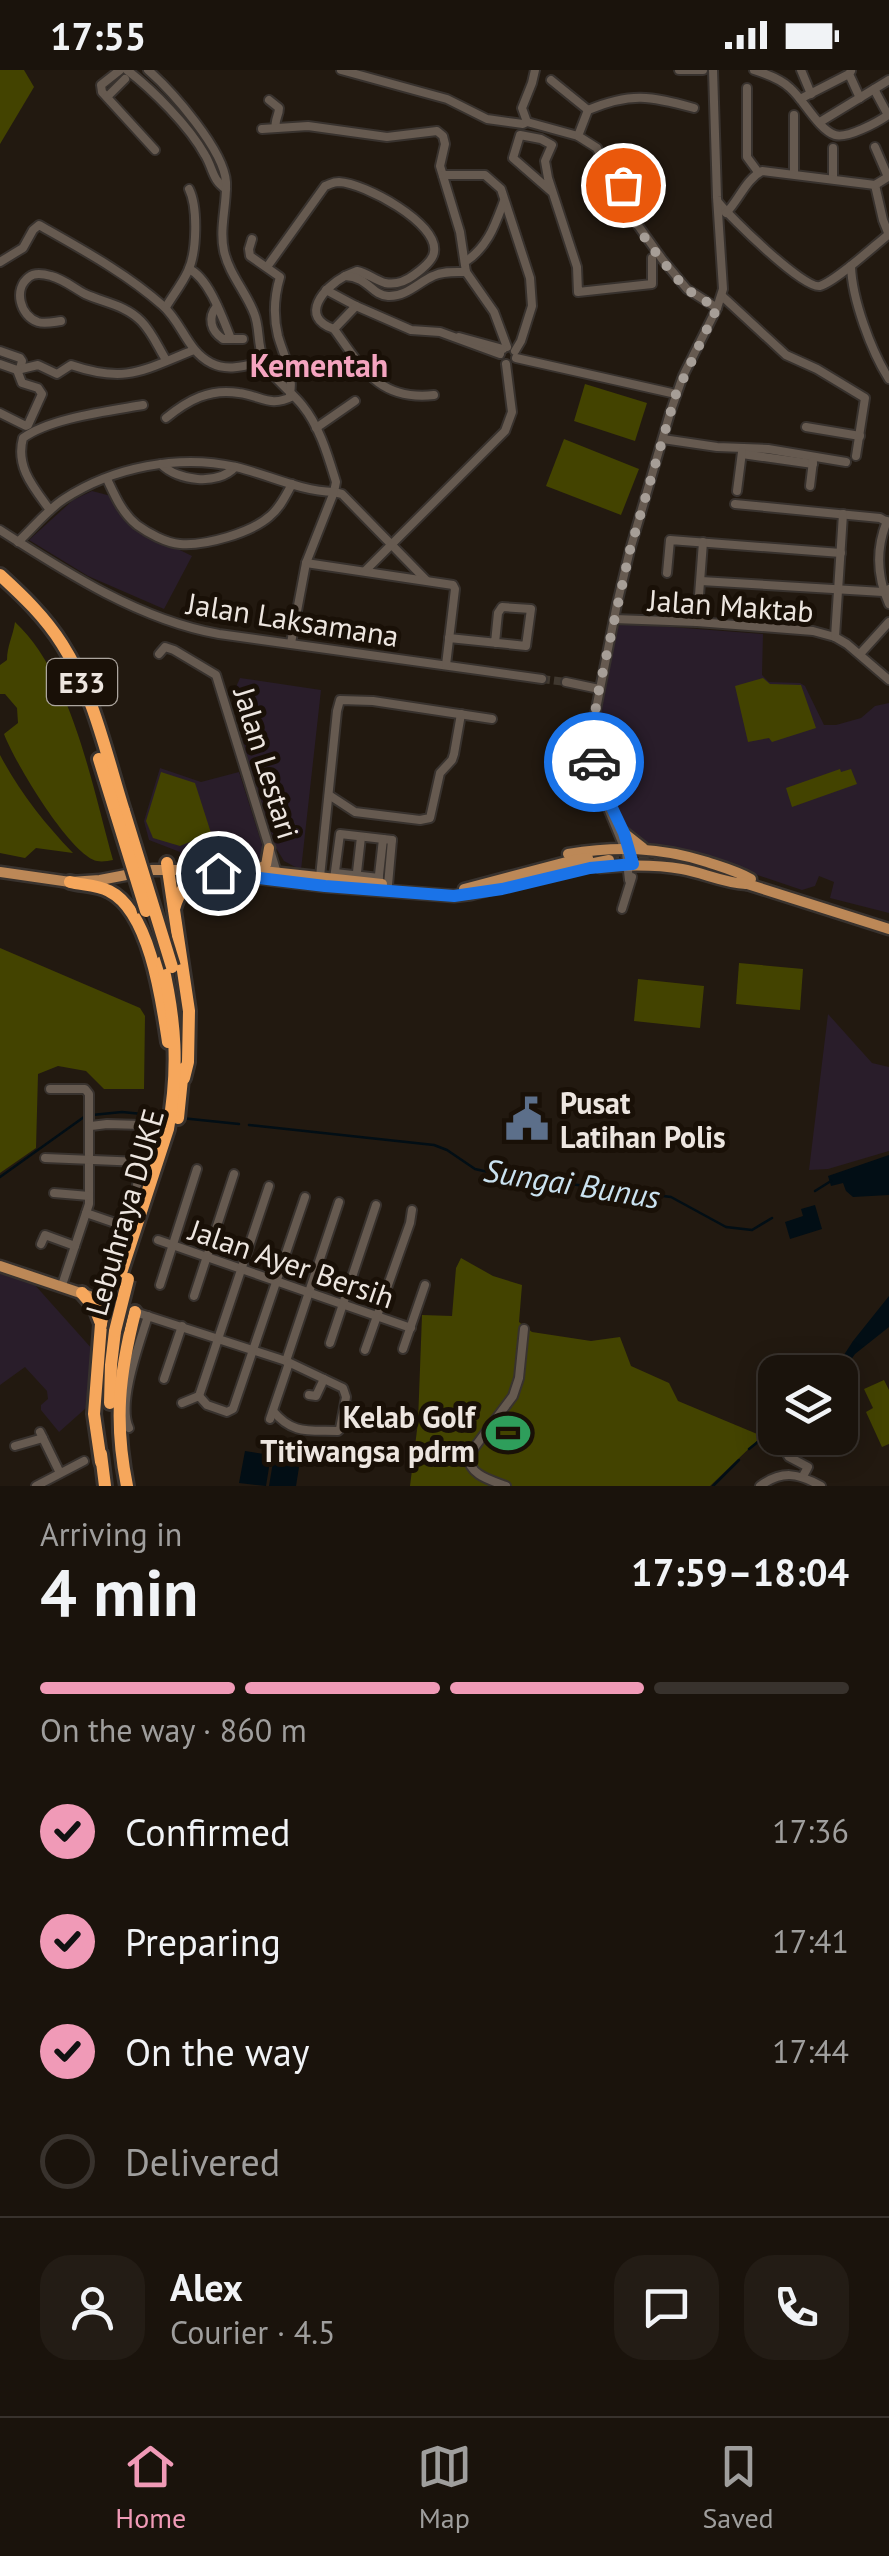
<!DOCTYPE html>
<html lang="en">
<head>
<meta charset="utf-8">
<style>
	body { margin:0; font-family:"PT Sans",sans-serif; background:#231c15; color:#f1f3f6; height:100vh; display:flex; flex-direction:column; font-size:38px; white-space:nowrap }
	* { box-sizing:border-box; margin:0 }
	p { font-size:32px; color:#9f9e9d }
	.icon { flex:none; width:55px; height:55px; fill:none; stroke:currentColor; stroke-width:2; stroke-linecap:round; stroke-linejoin:round }
	.map { position:relative; height:1416px; overflow:hidden }
	.details { display:flex; flex-direction:column; background:#1a130c; flex:1 }
	.details>* { flex:none }
	.controls { position:absolute; left:758px; top:1285px; display:grid; gap:20px }
	.controls a { display:grid; place-items:center; width:100px; height:100px; border-radius:20px; background:#1a130c; box-shadow:0 5px 25px #0003,0 0 0 2px #38322d; font-size:50px }
	.pin { position:absolute; display:grid; place-items:center; width:85px; height:85px; color:#fff; margin:-42px; border:5px solid #fff; border-radius:50%; box-shadow:0 2px 10px #0007 }
	.courier { position:absolute; display:grid; place-items:center; width:100px; height:100px; margin:-50px; border:8px solid #1a73e8; border-radius:50%; background:#fff; color:#222; box-shadow:0 2px 12px #0007 }
	.overview em { font-style:normal; font-weight:800 }
	.overview div { display:flex; flex-direction:column-reverse }
	.overview { display:flex; align-items:center; justify-content:space-between; height:170px; padding:0 40px }
	h1 { font-size:65px; font-weight:800; line-height:75px }
	.bar { display:grid; grid-template-columns:repeat(4,1fr); gap:15px 10px; align-content:center; height:120px; padding:0 40px }
	.bar i { height:12px; border-radius:8px; background:#38322d }
	.bar .active { background:#f09ab7 }
	.bar p { grid-column:span 4 }
	.line { display:flex; align-items:center; gap:25px; padding:0 40px; border-top:2px solid #38322d }
	.line div { flex:1 }
	.round { display:grid; place-items:center; flex:none; width:105px; height:105px; border-radius:30px; background:#231c15 }
	ol { padding:0 40px; list-style:none }
	li { display:flex; align-items:center; gap:30px; height:110px }
	li p { margin-inline-start:auto }
	li .icon { padding:10px; border-radius:50%; background:#f09ab7; color:#111; stroke-width:4 }
	li:last-child { color:#9f9e9d }
	li i { width:55px; height:55px; border:5px solid #38322d; border-radius:50% }
	.status { display:flex; justify-content:space-between; align-items:center; height:70px; padding:0 50px; background:#1a130c; direction:ltr }
	.status svg { height:28px; fill:currentColor }
	.tab-bar { display:flex; justify-content:space-around; align-items:center; height:140px; border-top:2px solid #38322d; background:#1a130c; font-size:28px; color:#9f9e9d }
	.tab-bar a { display:grid; justify-items:center; gap:5px }
	.tab-bar .active { color:#f09ab7 }
	.map>svg:first-child { display:block }
</style>
</head>
<body>
<div class="status"><b>17:55</b><svg viewBox="0 0 49 12"><path d="M0 12V9h3v3zM5 12V6h3v6zM10 12V3h3v9zM15 12V0h3v12zM26 1h20v11H26zM47 4h2v5h-2z"/></svg></div>
<div class="map">
<svg width="889" height="1416" viewBox="0 0 889 1416">
	<rect width="100%" height="100%" fill="#221910"/>
	<g fill="#291d2a">
		<path d="M92 421 111 426 131 456 192 486 164 539 88 506 29 470 73 430Z"/>
		<path d="M619 553 763 564 762 605 769 612 800 613 805 616 824 655H836L861 648 875 636 889 633V843L830 828 834 812 819 806 815 816 802 820 695 784 640 771 627 761 599 698 598 668 603 618Z"/>
		<path d="M240 608 321 620 301 800 284 791 276 778 246 684 232 626Z"/>
		<path d="M160 698 201 712 239 702 265 784 259 792 180 788V782L149 770 144 751Z"/>
		<path d="M828 944 872 993 889 997V1081L828 1099 809 1100Z"/>
		<path d="M0 1201 34 1214 93 1280 86 1338 59 1362 41 1340V1335L48 1329 47 1321 25 1297 0 1315Z"/>
	</g>
	<g fill="#434300">
		<path d="M0 0H24L34 17 0 74Z"/>
		<path d="M585 314 647 333 635 371 574 351Z"/>
		<path d="M564 369 639 399 621 445 546 416Z"/>
		<path d="M15 552C72 605 92 716 113 790 108 791 102 792 97 791 70 785 14 691 4 664L18 653 17 638 5 624H0V595L7 590C7 576 13 566 15 552Z"/>
		<path d="M763 608 770 614 801 615 816 658 772 672 769 668 748 672 735 616Z"/>
		<path d="M0 685C19 721 44 753 73 783L36 778 25 788 0 783Z"/>
		<path d="M840 699 841 702 851 699 857 714 792 737 786 718Z"/>
		<path d="M161 702 195 713 211 763 180 776 153 768 146 751Z"/>
		<path d="M0 878 140 938 145 946 144 1019H104L86 1001 58 996 38 1004 36 1078 0 1103Z"/>
		<path d="M739 893 803 899 800 940 736 934Z"/>
		<path d="M638 909 704 916 700 958 634 951Z"/>
		<path d="M461 1188 493 1206 522 1215 519 1252 532 1262 591 1271 620 1267 631 1296 669 1313 678 1331 762 1366 710 1416H410L418 1352 422 1245 452 1246 456 1198Z"/>
		<path d="M884 1310 889 1320V1374L882 1377 866 1342 873 1338 864 1319Z"/>
	</g>
	<g fill="#020e15">
		<path d="M889 1085V1125L853 1127 846 1121 843 1113 831 1116 828 1106Z"/>
		<path d="M815 1135 822 1159 790 1169 785 1152 803 1146 801 1139Z"/>
		<path d="M889 1226V1257L855 1284 840 1306V1302H833L853 1271Z"/>
		<path d="M245 1381 271 1385 266 1416 239 1413Z"/>
		<path d="M274 1386 300 1391 296 1416H269Z"/>
	</g>
	<g fill="none" stroke-linecap="round" stroke-linejoin="round">
		<g stroke="#020e15" stroke-width="2.5">
			<path d="M92 1045 122 1042 163 1046"/>
			<path d="M181 1048 239 1054"/>
			<path d="M249 1055 434 1075 447 1080 475 1099 501 1105 671 1127 726 1157 752 1160 772 1148"/>
			<path d="M0 1107 84 1047"/>
			<path d="M815 1121 831 1111"/>
			<path d="M749 1379 764 1367 773 1364"/>
			<path d="M713 1416 739 1390"/>
		</g>
		<path stroke="#40382f" stroke-width="8" stroke-dasharray="8 4" stroke-linecap="butt" d="M542 609 566 612"/>
		<path stroke="#40382f" stroke-width="10" stroke-dasharray="10 5" stroke-linecap="butt" d="M609 785 632 784 658 786"/>
		<g stroke="#38322e" stroke-width="12">
			<g id="minor">
				<path d="M120 0 101 15 102 22 155 80"/>
				<path d="M127 0C153 20 189 56 205 85 213 98 212 110 226 119"/>
				<path d="M148 0C172 21 224 80 226 112 227 135 219 158 224 181 229 204 246 222 254 243 260 257 257 273 263 288 271 308 289 319 302 335 320 357 328 386 336 412L334 422 342 424 426 510"/>
				<path d="M341 0 447 29 487 49 523 54 527 52 578 66 597 78 622 133 662 189 687 219 717 238"/>
				<path d="M679 0H703"/>
				<path d="M754 0C767 4 781 9 790 18 804 30 818 59 835 65 847 69 878 52 888 45L874 19"/>
				<path d="M801 0 811 24"/>
				<path d="M851 1 849 4 860 28"/>
				<path d="M551 10 588 40"/>
				<path d="M747 18V87L758 102"/>
				<path d="M107 27 125 9"/>
				<path d="M800 29 849 4"/>
				<path d="M269 30 279 38C279 46 274 50 276 58"/>
				<path d="M794 45V104"/>
				<path d="M527 52 522 38 532 13 535 0"/>
				<path d="M820 52 889 10"/>
				<path d="M262 59 308 56 387 67 437 61 443 66 445 74 440 96 460 162 466 202 494 242 507 277"/>
				<path d="M578 66 588 40C631 22 650 26 694 38"/>
				<path d="M833 78V109"/>
				<path d="M443 105H485L501 119 530 208 532 236 521 271 515 281"/>
				<path d="M875 115 883 150 889 165"/>
				<path d="M875 115 888 107 875 77"/>
				<path d="M552 122 513 88 520 65 541 69 552 75 545 91 548 108 577 197 578 222 652 214V188"/>
				<path d="M718 132C730 147 804 220 820 216 836 211 874 176 889 164"/>
				<path d="M726 143C739 130 746 109 762 101L875 115"/>
				<path d="M252 169 249 179 250 186 280 207C274 227 273 246 278 266 283 284 294 304 290 323"/>
				<path d="M0 192 23 178 33 160 39 155C81 179 126 203 162 235 182 252 187 281 211 293 228 302 248 295 264 291"/>
				<path d="M465 192C488 177 495 155 504 131"/>
				<path d="M851 196C852 229 871 281 889 309"/>
				<path d="M267 197 325 116C331 114 332 112 339 112 364 113 439 153 434 182 433 191 421 200 414 205 406 211 395 215 385 213 375 210 367 203 357 201L345 206"/>
				<path d="M189 199C209 208 223 249 231 269H243"/>
				<path d="M326 220 356 236 411 260 440 262 500 284"/>
				<path d="M722 226 786 285 817 299 865 328 856 386"/>
				<path d="M217 236C207 248 211 261 223 269H231"/>
				<path d="M356 236 334 259C298 247 324 217 345 206 369 207 371 225 388 226 406 227 419 212 433 206 443 201 455 202 466 202"/>
				<path d="M166 237C173 225 182 214 188 201 197 182 198 137 189 119"/>
				<path d="M61 251C53 252 45 254 38 252 20 246 13 219 29 207 35 202 44 204 51 206 63 209 74 218 85 224 105 233 125 235 141 251 152 262 158 277 166 290"/>
				<path d="M334 259C362 298 379 331 434 325"/>
				<path d="M459 267 503 279"/>
				<path d="M0 281 20 288 22 291 20 299"/>
				<path d="M516 288 676 324"/>
				<path d="M0 294 17 300 38 295 57 304 71 295C127 314 143 300 194 280"/>
				<path d="M0 343 26 356 28 355 42 324 38 318 22 313 17 300"/>
				<path d="M166 348C188 330 210 318 239 323 262 326 270 338 293 326"/>
				<path d="M806 357 860 366"/>
				<path d="M316 358 355 331"/>
				<path d="M663 369 717 377 768 379 846 392"/>
				<path d="M742 384 813 394"/>
				<path d="M161 394C177 411 218 416 235 397"/>
				<path d="M107 409C115 426 122 443 137 455 148 463 166 473 180 474 205 476 251 463 270 446 280 438 286 425 292 414"/>
				<path d="M810 416 813 391"/>
				<path d="M737 421 742 382"/>
				<path d="M735 434 880 448 889 453"/>
				<path d="M50 440C34 418 15 397 23 368 50 348 109 341 143 335"/>
				<path d="M887 451C876 478 877 507 889 534"/>
				<path d="M0 460C67 503 140 550 219 564L542 609"/>
				<path d="M18 472C33 458 47 440 64 429 113 397 179 384 236 397 269 405 300 421 334 422L306 493 291 573"/>
				<path d="M306 493 453 515 455 519 446 595"/>
				<path d="M365 501 505 361 512 342 506 294"/>
				<path d="M667 503 670 470 841 483"/>
				<path d="M701 511 883 522 889 519"/>
				<path d="M614 549 697 552 813 561 835 567 847 574 889 610"/>
				<path d="M697 552 703 472"/>
				<path d="M835 567 843 444"/>
				<path d="M449 568 526 576 531 539 502 537 498 543 495 573"/>
				<path d="M159 584 165 577 174 580 216 605 277 803"/>
				<path d="M860 584 889 552"/>
				<path d="M566 612 599 619"/>
				<path d="M329 725 355 742 420 750 430 748 440 703 452 690 454 684 461 644"/>
				<path d="M335 803 379 808"/>
				<path d="M320 807 337 641 340 630 373 631 492 649"/>
				<path d="M334 809 340 764 392 770"/>
				<path d="M629 810 626 782 600 719 595 700 594 649 617 534 630 480 670 343 683 306 717 238 723 219 717 127 713 0"/>
				<path d="M356 811 361 767"/>
				<path d="M378 814 383 769"/>
				<path d="M388 815 392 770"/>
				<path d="M622 839 632 807"/>
				<path d="M50 1019H85L89 1024V1134L62 1215"/>
				<path d="M91 1056 107 1054 142 1055"/>
				<path d="M45 1088 141 1092 144 1095 137 1115"/>
				<path d="M54 1123 89 1126"/>
				<path d="M86 1143 121 1155"/>
				<path d="M158 1170 411 1258"/>
				<path d="M41 1174 45 1165 75 1176"/>
				<path d="M108 1200C115 1177 124 1156 130 1134"/>
				<path d="M160 1215 197 1099"/>
				<path d="M194 1226 234 1104"/>
				<path d="M135 1242 286 1291 343 1318 346 1327 340 1359 338 1361C309 1360 293 1365 273 1341"/>
				<path d="M330 1273 376 1135"/>
				<path d="M403 1279 425 1215"/>
				<path d="M365 1280 410 1153 412 1140"/>
				<path d="M286 1291 339 1132"/>
				<path d="M164 1309 182 1256"/>
				<path d="M309 1325 316 1326 324 1309"/>
				<path d="M199 1326 269 1116"/>
				<path d="M182 1333 199 1326 207 1335 227 1342 233 1339 305 1127"/>
				<path d="M270 1349 289 1293"/>
				<path d="M771 1351 775 1363"/>
				<path d="M129 1358C117 1333 140 1272 148 1246"/>
				<path d="M40 1362 60 1403"/>
				<path d="M777 1368 789 1387 808 1397 803 1406"/>
				<path d="M15 1376 43 1368"/>
				<path d="M36 1416 84 1391"/>
				<path d="M506 1416C490 1410 469 1405 468 1386L513 1326 519 1308 524 1259"/>
				<path d="M760 1416C782 1400 798 1403 821 1416"/>
			</g>
		</g>
		<g stroke="#38322e" stroke-width="15">
			<g id="major">
				<path d="M624 763 643 778"/>
				<path d="M568 784C616 776 660 777 707 792 722 797 737 801 751 809"/>
				<path d="M225 797 382 814"/>
				<path d="M600 797C627 795 654 794 682 799 704 803 724 813 746 814"/>
				<path d="M255 801 266 795 269 778"/>
				<path d="M0 802 70 812 100 810 152 800H193L325 816 454 826 471 824 579 796 609 790"/>
				<path d="M741 812 889 859"/>
				<path d="M464 819 574 790 588 788"/>
				<path d="M0 1196 125 1238"/>
			</g>
		</g>
		<g stroke="#38322e" stroke-width="18">
			<g id="highway">
				<path d="M0 505C23 526 45 547 62 574 93 622 107 687 124 741"/>
				<path d="M99 689 116 744"/>
				<path d="M167 793 189 941 188 992 184 1008"/>
				<path d="M70 812C82 815 98 815 109 821 150 841 162 932 168 972"/>
				<path d="M174 839C178 825 185 810 201 806 207 805 212 805 218 803"/>
				<path d="M178 1048 183 999"/>
				<path d="M120 1206 168 1059C179 999 176 951 162 892"/>
				<path d="M82 1223 95 1238 100 1251"/>
				<path d="M110 1333 111 1295 115 1261"/>
				<path d="M101 1384 105 1416"/>
				<path d="M101 1392 94 1344 101 1254 105 1232"/>
				<path d="M127 1416C114 1352 119 1305 135 1242"/>
			</g>
		</g>
		<use href="#minor" stroke="#665a50" stroke-width="8"/>
		<use href="#major" stroke="#bc8857" stroke-width="10"/>
		<use href="#highway" stroke="#f6a75c" stroke-width="12"/>
		<g stroke="#38322e" stroke-width="18" stroke-linecap="butt">
			<g id="highway-bridge">
				<path d="M124 741 172 897"/>
				<path d="M116 744 146 841"/>
				<path d="M115 1261 128 1209"/>
			</g>
		</g>
		<use href="#highway-bridge" stroke="#f6a75c" stroke-width="12"/>
	</g>
	<g fill="none" stroke-linecap="round" stroke-linejoin="round">
		<path stroke="#a69e97" stroke-width="10" stroke-dasharray="0 18" d="M594 692V649L599 619 630 480 676 324 717 238C706 231 693 225 684 216 663 194 628 148 616 120L623 115"/>
		<path stroke="#1a73e8" stroke-width="12" d="M218 803 325 816 454 826 502 819 590 798 633 794 624 763 596 704 594 692"/>
	</g>
	<defs>
		<g id="civic-bare" transform="scale(3.45)"><path d="M-.6-6.5H3V-4.5H.6V-3L4-1V1h2V6H-6V1h2V-1L-.6-3ZM-1.2 2.5V6h2.4V2.5Z" fill="#5c6f8a" stroke="#191007" stroke-width="2.5" paint-order="stroke"/></g>
		<g id="stadium-bare" transform="scale(3.45)"><path d="M0-5a6.5 5 0 1 0 0 10a6.5 5 0 1 0 0-10ZM-3.5-1.8h7v3.6h-7Z" fill="#2e9e5b" stroke="#191007" stroke-width="2.5" paint-order="stroke"/></g>
	</defs>
	<g fill-rule="evenodd">
		<use href="#civic-bare" x="527" y="1049"/>
		<use href="#stadium-bare" x="508" y="1363"/>
	</g>
	<g text-anchor="middle" dominant-baseline="central" stroke-width="10" stroke-linejoin="round" paint-order="stroke">
		<rect fill="#191007" stroke="#ada69f" stroke-width="2.5" x="47" y="589" width="70" height="46" rx="8"/>
		<g font-size="28" font-weight="bold" fill="#ede6e0">
			<text x="82" y="612">E33</text>
		</g>
		<g font-size="30" fill="#ede6e0" stroke="#191007">
			<text transform="translate(731 535) rotate(4)">Jalan Maktab</text>
			<text transform="translate(293 549) rotate(9)">Jalan Laksamana</text>
			<text transform="translate(267 693) rotate(73)">Jalan Lestari</text>
			<text transform="translate(124 1142) rotate(-74)">Lebuhraya DUKE</text>
			<text transform="translate(292 1193) rotate(19)">Jalan Ayer Bersih</text>
		</g>
		<g font-size="30" font-weight="bold" fill="#ede6e0" stroke="#191007" text-anchor="start">
			<text x="560" y="1032">Pusat<tspan x="560" dy="34">Latihan Polis</tspan></text>
			<text x="475" y="1346" text-anchor="end">Kelab Golf<tspan x="475" dy="34">Titiwangsa pdrm</tspan></text>
		</g>
		<g font-size="32" font-weight="bold" fill="#f4a4bf" stroke="#191007">
			<text x="319" y="295">Kementah</text>
		</g>
		<g font-size="32" font-style="italic" fill="#cae2f0" stroke="#191007">
			<text transform="translate(572 1113) rotate(9)">Sungai Bunus</text>
		</g>
	</g>
</svg>
<div class="controls">
<a><svg class="icon" aria-label="layers" viewBox="0 0 24 24"><path d="M12 4l9 5-9 5-9-5zM3 14l9 5 9-5"/></svg></a>
</div>
<div class="pin" style="left:623px;top:115px;background:#ea580c"><svg class="icon" aria-label="bag" viewBox="0 0 24 24"><path d="M5 8h14l-1 12H6zM9 8a3 3 0 0 1 6 0"/></svg></div>
<div class="pin" style="left:218px;top:803px;background:#1f2937"><svg class="icon" aria-label="home" viewBox="0 0 24 24"><path d="M3 11l9-7 9 7M6 9v11h12V9"/></svg></div>
<div class="courier" style="left:594px;top:692px"><svg class="icon" aria-label="car" viewBox="0 0 24 24"><path d="M5 17H2v-5l4-1 3-4h7l3 4 3 1v5h-3M9 17h6M6 11h13"/><circle cx="7" cy="17" r="2"/><circle cx="17" cy="17" r="2"/></svg></div>
</div>
<section class="details">
<div class="overview"><div><h1>4 min</h1><p>Arriving in</p></div><em>17:59–18:04</em></div>
<div class="bar"><i class="active"></i><i class="active"></i><i class="active"></i><i></i><p>On the way · 860 m</p></div>
<ol>
<li><svg class="icon" aria-label="check" viewBox="0 0 24 24"><path d="M5 12l5 5 9-10"/></svg>Confirmed<p>17:36</p></li>
<li><svg class="icon" aria-label="check" viewBox="0 0 24 24"><path d="M5 12l5 5 9-10"/></svg>Preparing<p>17:41</p></li>
<li><svg class="icon" aria-label="check" viewBox="0 0 24 24"><path d="M5 12l5 5 9-10"/></svg>On the way<p>17:44</p></li>
<li><i></i>Delivered</li>
</ol>
<div class="line" style="height:180px"><a class="round"><svg class="icon" aria-label="person" viewBox="0 0 24 24"><circle cx="12" cy="8" r="4"/><path d="M4 21q1-7 8-7t8 7"/></svg></a><div><b>Alex</b><p>Courier · 4.5</p></div><a class="round"><svg class="icon" aria-label="chat" viewBox="0 0 24 24"><path d="M4 5h16v11H9l-5 4z"/></svg></a><a class="round"><svg class="icon" aria-label="phone" viewBox="0 0 24 24"><path d="M5 4h4l2 5-3 2q2 4 5 5l2-3 5 2v4C11 20 4 13 5 4z"/></svg></a></div>
</section>
<nav class="tab-bar">
<a class="active"><svg class="icon" aria-label="home" viewBox="0 0 24 24"><path d="M3 11l9-7 9 7M6 9v11h12V9"/></svg>Home</a>
<a><svg class="icon" aria-label="map" viewBox="0 0 24 24"><path d="M3 6l6-2 6 2 6-2v14l-6 2-6-2-6 2zM9 4v14M15 6v14"/></svg>Map</a>
<a><svg class="icon" aria-label="saved" viewBox="0 0 24 24"><path d="M7 4h10v16l-5-4-5 4z"/></svg>Saved</a>
</nav>
</body>
</html>
